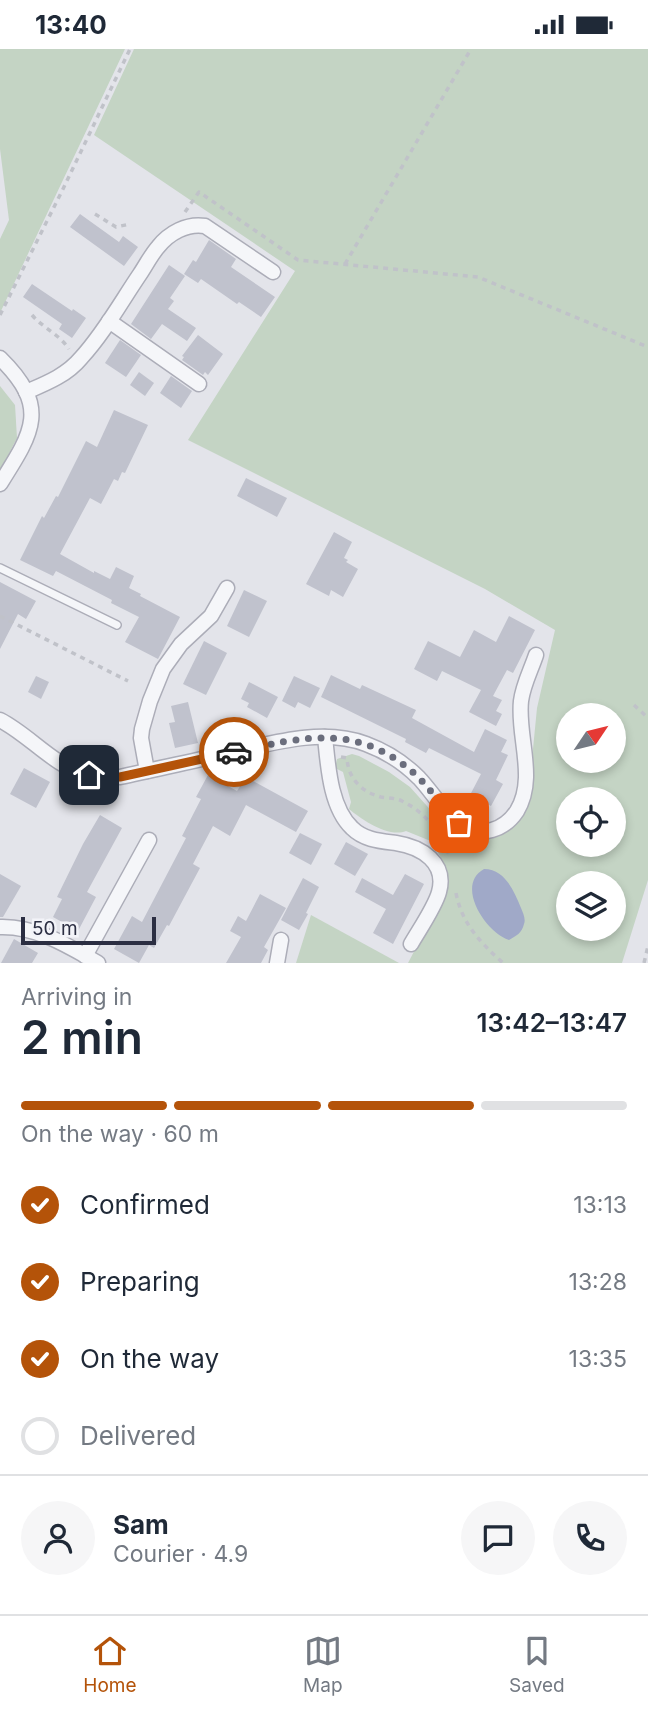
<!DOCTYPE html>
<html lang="en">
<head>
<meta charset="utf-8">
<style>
	body { margin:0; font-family:Inter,sans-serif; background:#f6f6f7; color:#1f2937; height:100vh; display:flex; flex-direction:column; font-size:26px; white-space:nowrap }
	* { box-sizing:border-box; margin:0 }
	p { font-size:23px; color:#747a83 }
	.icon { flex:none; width:38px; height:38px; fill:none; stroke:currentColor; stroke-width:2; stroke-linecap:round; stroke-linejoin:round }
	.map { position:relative; height:914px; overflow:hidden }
	.sheet { display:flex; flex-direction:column; background:#fff; flex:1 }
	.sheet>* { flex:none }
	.needle { width:46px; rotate:55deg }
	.tools { position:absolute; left:556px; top:654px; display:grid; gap:14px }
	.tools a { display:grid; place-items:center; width:70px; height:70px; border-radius:50%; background:#fff; box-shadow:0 4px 10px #0003; font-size:35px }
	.scale { position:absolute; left:21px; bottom:18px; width:135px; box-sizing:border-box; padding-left:7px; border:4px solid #2b2e42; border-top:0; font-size:19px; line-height:24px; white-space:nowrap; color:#2b2e42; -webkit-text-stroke:5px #f2f3f8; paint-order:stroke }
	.pin { position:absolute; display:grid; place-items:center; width:60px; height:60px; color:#fff; margin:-30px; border-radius:14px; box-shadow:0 4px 10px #0006 }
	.courier { position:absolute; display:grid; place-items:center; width:70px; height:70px; margin:-35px; border:5px solid #b45309; border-radius:50%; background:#fff; color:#222; box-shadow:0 2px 9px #0007 }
	.overview em { font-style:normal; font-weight:600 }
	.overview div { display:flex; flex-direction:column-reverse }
	.overview { display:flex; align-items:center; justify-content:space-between; height:119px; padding:0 21px }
	h1 { font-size:46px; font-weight:600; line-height:52px }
	.bar { display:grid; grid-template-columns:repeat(4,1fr); gap:10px 7px; align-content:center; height:84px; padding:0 21px }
	.bar i { height:9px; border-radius:5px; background:#e0e1e3 }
	.bar .on { background:#b45309 }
	.bar p { grid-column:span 4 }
	.line { display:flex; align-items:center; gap:18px; padding:0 21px; border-top:2px solid #e0e1e3 }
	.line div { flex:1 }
	.round { display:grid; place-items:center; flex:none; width:74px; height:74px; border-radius:37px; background:#f6f6f7 }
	ol { padding:0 21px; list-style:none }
	li { display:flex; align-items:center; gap:21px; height:77px }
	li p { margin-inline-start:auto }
	li .icon { padding:7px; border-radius:50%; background:#b45309; color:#fff; stroke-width:4 }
	li:last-child { color:#747a83 }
	li i { width:38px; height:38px; border:4px solid #e0e1e3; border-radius:50% }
	.status { display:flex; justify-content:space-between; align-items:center; height:49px; padding:0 35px; background:#fff; direction:ltr }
	.status svg { height:19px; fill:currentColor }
	.dock { display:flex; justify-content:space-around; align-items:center; height:98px; border-top:2px solid #e0e1e3; background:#fff; font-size:19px; color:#747a83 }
	.dock a { display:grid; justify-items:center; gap:4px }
	.dock .on { color:#b45309 }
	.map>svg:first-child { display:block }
</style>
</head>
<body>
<div class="status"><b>13:40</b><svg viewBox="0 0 49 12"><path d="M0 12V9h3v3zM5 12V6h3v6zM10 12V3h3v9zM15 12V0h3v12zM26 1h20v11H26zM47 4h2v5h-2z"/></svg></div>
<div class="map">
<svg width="648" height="914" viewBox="0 0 648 914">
	<rect width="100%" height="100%" fill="#e3e4ea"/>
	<g fill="#c4d4c4" fill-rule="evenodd">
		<path d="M0 0H125L0 264V190L9 171 0 100Z"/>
		<path d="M134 0H648V831L622 914H408L445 843C451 819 442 814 433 793L406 782C389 789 362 771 349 760L351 753 343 723 335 719 337 710 352 705 359 707 389 723 410 738 452 785 473 793 475 789 495 787 506 783 513 778 522 766 528 752 533 739 532 710 537 659 555 581 485 540 188 391 295 222 94 86ZM569 667H614V712H569ZM569 751H614V796H569ZM569 835H614V880H569Z"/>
		<path d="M0 337 15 356 17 389 0 422Z"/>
		<path d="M311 866 399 914H296Z"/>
	</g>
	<path fill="#a0a9c8" d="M484 820C505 820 514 842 521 859 523 864 526 870 524 875 522 884 516 887 509 891 485 883 455 836 484 820Z"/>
	<g fill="#c0c2cd">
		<path d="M80 165 119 193 123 187 138 198 124 217 70 178Z"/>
		<path d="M209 191 236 210 231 218 275 248 261 268 239 253 237 255 201 230 198 234 184 225 193 211 196 213Z"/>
		<path d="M169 216 185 227 170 249 174 252 168 260 196 279 187 292 162 275 151 290 131 275Z"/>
		<path d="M32 235 72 262 73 260 86 269 72 289 59 280 62 275 23 248Z"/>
		<path d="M198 286 223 305 208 326 205 323 203 326 182 311 184 308 182 307Z"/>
		<path d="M120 291 141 306 126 328 105 314Z"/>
		<path d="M139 323 154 334 145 347 130 336Z"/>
		<path d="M171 327 192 342 181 359 160 344Z"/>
		<path d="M114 361 148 376 125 424 122 423 118 432 114 430 101 455 90 449 60 505 94 524V522L110 530 116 518 134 527 129 539 141 545 140 547 180 568 158 610 125 593 139 568 111 554 112 551 56 522 53 527 20 511 42 467 44 469 56 447 58 448 86 392 97 398Z"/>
		<path d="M246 429 287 449 277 468 237 447Z"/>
		<path d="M334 483 352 493 344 509 348 511 346 513 358 520 343 548 331 541 329 547 306 535Z"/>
		<path d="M0 533 36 552 26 570 18 565 0 600Z"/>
		<path d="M244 541 267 552 249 588 227 577Z"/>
		<path d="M509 567 535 581 513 624 507 621 493 647 502 651 496 662 502 665 496 677 469 663 481 641 442 622 437 632 414 620 428 592 460 608 474 581 496 593Z"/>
		<path d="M204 592 227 604 206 646 183 635Z"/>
		<path d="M331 626 360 640 362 636 416 661 412 669 474 703 485 680 507 691 501 703 508 706 496 731 503 735 491 757 470 746 481 725 429 699 426 704 405 693 406 690 321 648Z"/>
		<path d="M36 627 49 633 41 650 28 643Z"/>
		<path d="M294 627 320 639 310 659 298 653 295 659 282 652Z"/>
		<path d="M249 633 278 648 267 669 247 658 249 654 241 650Z"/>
		<path d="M188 653 198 694 175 699 169 674 175 673 171 657Z"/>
		<path d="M24 719 50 733 36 759 10 745Z"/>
		<path d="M208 726 237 742 246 728 308 762 296 783 246 756 230 787 213 777 193 815 200 819 185 847 169 877 167 876 154 899 149 896 139 914 114 900 132 867 142 873 186 789 182 787 201 750 196 748Z"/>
		<path d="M100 766 122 779 87 843 96 848 78 882 53 868 62 850 57 848 83 795Z"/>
		<path d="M300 784 322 795 311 816 289 804Z"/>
		<path d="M346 793 368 805 355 827 334 815Z"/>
		<path d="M0 825 21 837 3 868H0Z"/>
		<path d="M405 825 424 835 393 895 373 884 386 860 355 843 362 829 393 846Z"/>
		<path d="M303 829 319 838 306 864 308 865 299 881 281 871Z"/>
		<path d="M260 845 286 859 264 898 268 901 261 914H226L241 888 230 882 238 867 246 872Z"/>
		<path d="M14 890 38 904 32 914H1Z"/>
	</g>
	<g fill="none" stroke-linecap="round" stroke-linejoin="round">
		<g stroke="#acadb8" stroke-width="10">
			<path id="lane" d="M0 519 117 576"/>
		</g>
		<g stroke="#acadb8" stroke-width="17">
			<g id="street">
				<path d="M109 272 199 335"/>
				<path d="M0 309C50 358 33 383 0 435"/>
				<path d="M26 343C47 334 67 326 81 309 104 284 121 253 140 225 146 216 151 206 158 198 169 184 187 174 205 177L273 223"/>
				<path d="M0 671C31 687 53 717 88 726 98 729 109 728 120 728 155 720 190 713 224 705 269 695 321 678 366 695 385 702 404 714 419 729 439 750 458 790 492 781 503 778 511 771 517 762 537 729 517 687 521 652 523 636 531 621 536 606"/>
				<path d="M325 688C328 716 330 758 352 779 364 791 380 792 396 794 422 798 447 814 439 843 435 858 419 881 411 895"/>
				<path d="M147 722 141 689 142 680 150 652 163 620 181 595 211 567 227 539"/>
				<path d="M0 878C36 877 67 896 98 914"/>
				<path d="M85 907 149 791"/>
				<path d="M277 914 281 891"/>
			</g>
		</g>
		<g stroke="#c0c2c9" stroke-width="3.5" stroke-dasharray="5 5" stroke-linecap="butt">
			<path d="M185 163 199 143 298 211 478 228 648 298"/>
			<path d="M95 165 116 178 130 175"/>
			<path d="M345 215 471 0"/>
			<path d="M0 266 63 140 130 0"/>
			<path d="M32 266C43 279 59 285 69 300"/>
			<path d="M0 567 128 632"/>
			<path d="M634 656 648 669"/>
			<path d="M341 708 347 709C348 729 361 743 381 748 388 749 396 749 402 752 425 763 440 783 449 806"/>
			<path d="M456 844C462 875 480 893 503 914"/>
			<path d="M644 914 648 897"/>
		</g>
		<use href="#lane" stroke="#f5f6f9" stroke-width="7"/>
		<use href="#street" stroke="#f5f6f9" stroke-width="14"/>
	</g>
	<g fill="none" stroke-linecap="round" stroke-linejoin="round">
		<path stroke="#6b6e7d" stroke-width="7" stroke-dasharray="0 12.6" d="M234 703C304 688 357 673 416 726 432 741 443 760 459 774"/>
		<path stroke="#b45309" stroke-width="9" d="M89 726 101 728H120L234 703"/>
	</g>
</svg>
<div class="tools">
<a><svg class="needle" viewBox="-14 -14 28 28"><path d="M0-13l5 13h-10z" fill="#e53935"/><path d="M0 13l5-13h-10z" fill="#747a83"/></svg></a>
<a><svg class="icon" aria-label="locate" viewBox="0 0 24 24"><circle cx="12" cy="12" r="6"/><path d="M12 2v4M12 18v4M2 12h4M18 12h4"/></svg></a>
<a><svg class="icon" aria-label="layers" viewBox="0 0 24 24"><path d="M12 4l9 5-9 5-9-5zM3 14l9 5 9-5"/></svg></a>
</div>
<div class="scale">50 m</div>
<div class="pin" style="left:459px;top:774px;background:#ea580c"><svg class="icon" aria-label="bag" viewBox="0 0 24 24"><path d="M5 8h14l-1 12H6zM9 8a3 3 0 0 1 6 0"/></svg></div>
<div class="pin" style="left:89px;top:726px;background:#1f2937"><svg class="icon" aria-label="home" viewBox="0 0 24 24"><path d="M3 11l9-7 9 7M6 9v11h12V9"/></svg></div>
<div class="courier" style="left:234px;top:703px"><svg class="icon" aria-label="car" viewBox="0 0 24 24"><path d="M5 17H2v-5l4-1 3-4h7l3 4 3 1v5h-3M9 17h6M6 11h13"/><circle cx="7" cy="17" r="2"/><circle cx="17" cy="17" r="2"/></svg></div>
</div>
<section class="sheet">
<div class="overview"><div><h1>2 min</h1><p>Arriving in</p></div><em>13:42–13:47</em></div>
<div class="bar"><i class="on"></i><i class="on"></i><i class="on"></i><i></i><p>On the way · 60 m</p></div>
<ol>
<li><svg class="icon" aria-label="check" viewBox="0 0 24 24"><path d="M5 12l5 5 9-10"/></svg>Confirmed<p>13:13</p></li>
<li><svg class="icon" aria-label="check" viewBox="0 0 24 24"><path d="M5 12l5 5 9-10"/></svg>Preparing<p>13:28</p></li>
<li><svg class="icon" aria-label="check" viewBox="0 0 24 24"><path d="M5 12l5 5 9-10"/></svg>On the way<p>13:35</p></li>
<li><i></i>Delivered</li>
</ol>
<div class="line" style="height:126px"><a class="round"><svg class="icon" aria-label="person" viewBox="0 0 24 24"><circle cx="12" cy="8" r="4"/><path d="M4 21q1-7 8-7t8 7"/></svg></a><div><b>Sam</b><p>Courier · 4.9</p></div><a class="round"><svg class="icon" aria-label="chat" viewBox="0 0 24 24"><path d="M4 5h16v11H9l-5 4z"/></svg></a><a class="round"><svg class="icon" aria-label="phone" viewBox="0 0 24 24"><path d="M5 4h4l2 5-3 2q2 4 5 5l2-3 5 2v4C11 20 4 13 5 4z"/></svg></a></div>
</section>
<nav class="dock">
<a class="on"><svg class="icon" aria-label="home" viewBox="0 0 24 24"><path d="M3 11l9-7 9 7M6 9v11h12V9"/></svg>Home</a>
<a><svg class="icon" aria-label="map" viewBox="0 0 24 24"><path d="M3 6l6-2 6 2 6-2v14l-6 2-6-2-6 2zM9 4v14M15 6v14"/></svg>Map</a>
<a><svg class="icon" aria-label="saved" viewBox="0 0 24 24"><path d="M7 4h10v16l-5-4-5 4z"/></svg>Saved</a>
</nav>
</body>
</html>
